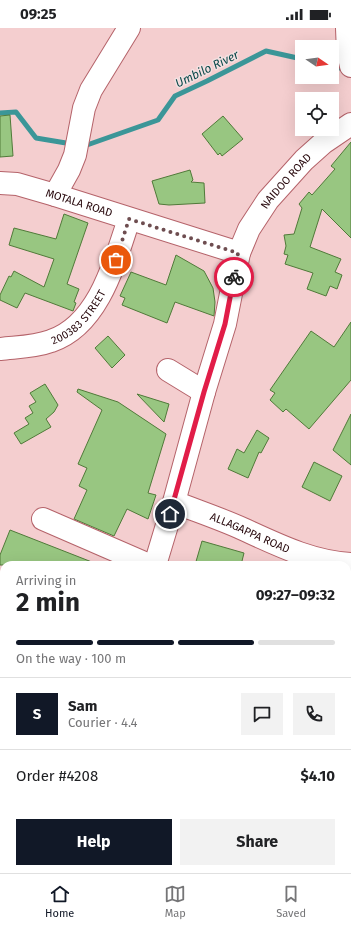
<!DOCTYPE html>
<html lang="en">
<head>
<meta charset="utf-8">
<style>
	body { margin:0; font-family:"Fira Sans",sans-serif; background:#f2f2f2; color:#202124; height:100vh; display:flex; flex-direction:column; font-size:15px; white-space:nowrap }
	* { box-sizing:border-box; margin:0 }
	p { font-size:13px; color:#757577 }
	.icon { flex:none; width:22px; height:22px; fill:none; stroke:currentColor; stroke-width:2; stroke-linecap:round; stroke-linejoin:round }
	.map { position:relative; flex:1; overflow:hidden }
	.details { position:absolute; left:0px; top:533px; width:351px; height:312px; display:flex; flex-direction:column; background:#fff; border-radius:12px 12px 0 0; box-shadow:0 4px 16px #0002 }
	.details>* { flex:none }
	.needle { width:26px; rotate:103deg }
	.tools { position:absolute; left:295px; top:12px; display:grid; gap:8px }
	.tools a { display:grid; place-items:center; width:44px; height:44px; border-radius:0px; background:#fff; box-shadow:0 4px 16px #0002; font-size:20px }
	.pin { position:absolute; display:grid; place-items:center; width:34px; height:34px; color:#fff; margin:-17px; border:2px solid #fff; border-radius:50%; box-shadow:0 1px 4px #0007 }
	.courier { position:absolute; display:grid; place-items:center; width:40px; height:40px; margin:-20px; border:3px solid #e11d48; border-radius:50%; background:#fff; color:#222; box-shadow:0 1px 5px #0007 }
	.headline em { font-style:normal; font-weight:700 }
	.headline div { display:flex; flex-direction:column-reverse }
	.headline { display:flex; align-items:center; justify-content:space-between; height:68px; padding:0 16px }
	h1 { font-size:26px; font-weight:700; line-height:30px }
	.bar { display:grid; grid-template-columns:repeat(4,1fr); gap:6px 4px; align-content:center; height:48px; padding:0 16px }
	.bar i { height:5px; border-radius:3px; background:#e0e0e0 }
	.bar .current { background:#111827 }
	.bar p { grid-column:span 4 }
	.line { display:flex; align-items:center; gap:10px; padding:0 16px; border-top:1px solid #e0e0e0 }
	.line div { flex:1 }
	.round { display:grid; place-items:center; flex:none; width:42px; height:42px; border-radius:0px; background:#f2f2f2 }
	.button { display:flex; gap:8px; margin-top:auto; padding:8px 16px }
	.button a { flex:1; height:46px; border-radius:0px; background:#111827; color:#fff; font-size:16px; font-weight:700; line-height:46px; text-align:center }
	.button a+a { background:#f2f2f2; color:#202124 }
	.status { display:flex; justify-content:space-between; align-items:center; height:28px; padding:0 20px; background:#fff; direction:ltr }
	.status svg { height:11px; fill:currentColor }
	.dock { display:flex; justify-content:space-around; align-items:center; height:56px; border-top:1px solid #e0e0e0; background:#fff; font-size:11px; color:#757577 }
	.dock a { display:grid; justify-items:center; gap:2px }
	.dock .current { color:#111827 }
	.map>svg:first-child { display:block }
</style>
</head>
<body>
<div class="status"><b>09:25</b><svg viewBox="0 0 49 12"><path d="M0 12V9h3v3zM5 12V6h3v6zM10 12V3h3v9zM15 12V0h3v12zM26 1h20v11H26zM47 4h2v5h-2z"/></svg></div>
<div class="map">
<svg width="351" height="845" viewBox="0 0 351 845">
	<rect width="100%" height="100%" fill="#f4cecf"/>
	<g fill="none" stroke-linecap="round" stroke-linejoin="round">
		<g stroke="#3b9698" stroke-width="5">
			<path d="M332 38 339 40"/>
			<path d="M0 85 16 84 36 110 72 116"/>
			<path d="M87 117 158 92 175 68 207 53 266 23 302 31"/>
		</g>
	</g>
	<g fill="#98c681" stroke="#507a39">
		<path d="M10 87 13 128 0 129V88Z"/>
		<path d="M223 88 243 111 222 128 220 125 218 127 202 106Z"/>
		<path d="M351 114V210L322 181 310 219 341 231 335 244 342 247 337 261 330 258 326 268 307 261 313 245 285 236 288 227 284 226 286 218 284 207 294 206 302 180 299 176 309 164 312 167 335 141 331 138Z"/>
		<path d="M190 142 193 152 191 154 204 155 205 175 169 177 159 176 152 153Z"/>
		<path d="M64 186 88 195 67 256 79 261 74 274 76 275 73 283 25 265 17 280 0 272V267L9 248 11 249 14 243 44 259 54 231 9 217 14 200 56 211Z"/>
		<path d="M176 227 204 243 213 260 215 274 214 288 175 274 167 295 122 277 125 270 120 268 131 244 166 257Z"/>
		<path d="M351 294V352L309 401 286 381 283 384 270 372 275 365 270 362 311 303 334 319Z"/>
		<path d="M108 308 125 327 112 340 95 320Z"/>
		<path d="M45 356 58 377 54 384 46 391 51 399 21 416 14 405 29 396 25 390 33 385 29 378 36 374 30 365Z"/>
		<path d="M78 361 118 374 166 406 148 465 156 467 148 491 127 481 114 508 74 491 87 462 79 458 87 440 78 436 102 382 77 364Z"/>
		<path d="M137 366 169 376 164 394Z"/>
		<path d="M351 386V437L333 422Z"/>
		<path d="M257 402 269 410 261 425 259 424 248 450 228 441 237 421 244 425Z"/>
		<path d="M314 434 342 448 330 473 302 459Z"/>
		<path d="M10 502 97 536V537H0V527Z"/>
		<path d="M202 513 244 525 241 537H195Z"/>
	</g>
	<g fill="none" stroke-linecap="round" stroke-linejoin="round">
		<g stroke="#b5636a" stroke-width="24">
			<g id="minor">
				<path d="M347 0 348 25 351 38"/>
				<path id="s1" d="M0 155 17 156 55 167 239 225"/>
				<path d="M55 167 69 142 75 127 84 80 91 62 129 0"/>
				<path id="s2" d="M0 321C17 319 35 319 51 313 99 297 115 233 129 191"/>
				<path d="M168 342 204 364"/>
				<path id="s3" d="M174 474C197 483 221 491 243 501 278 517 312 534 351 536"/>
				<path d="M43 491 149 537"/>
				<path id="s4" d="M155 537 174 474 204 364 225 296 239 225 249 201 268 172 304 132 323 115 351 96"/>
				<path d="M0 565 4 567"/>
				<path d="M0 691 4 690"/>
				<path d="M0 741 4 743"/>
				<path d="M0 796 4 790"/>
				<path d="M17 841 29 845"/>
				<path d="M294 841 334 845"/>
				<path d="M247 845 255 841"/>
			</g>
		</g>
		<use href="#minor" stroke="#fff" stroke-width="22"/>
	</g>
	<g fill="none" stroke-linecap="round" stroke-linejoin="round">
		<path stroke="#6e4d50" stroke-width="4" stroke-dasharray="0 7.2" d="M116 232 129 191 238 225 234 249"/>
		<path stroke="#e11d48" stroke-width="5" d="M170 486 204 364 225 296 234 249"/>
	</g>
	<g text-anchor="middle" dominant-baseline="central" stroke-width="3" stroke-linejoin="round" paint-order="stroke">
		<g font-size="11" fill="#26070b" stroke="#f4e0e1">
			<text stroke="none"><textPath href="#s4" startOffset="410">NAIDOO ROAD</textPath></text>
			<text stroke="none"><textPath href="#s1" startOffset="82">MOTALA ROAD</textPath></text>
			<text stroke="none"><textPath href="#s2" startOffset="89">200383 STREET</textPath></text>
			<text stroke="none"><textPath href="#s3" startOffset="82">ALLAGAPPA ROAD</textPath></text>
		</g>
		<g font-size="12" font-style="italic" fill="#0b4a4b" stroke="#f4e0e1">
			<text transform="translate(207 41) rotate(-26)">Umbilo River</text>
		</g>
	</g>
</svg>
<div class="tools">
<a><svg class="needle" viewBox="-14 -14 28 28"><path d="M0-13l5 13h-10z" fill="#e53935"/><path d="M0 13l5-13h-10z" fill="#757577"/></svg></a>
<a><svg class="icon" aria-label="locate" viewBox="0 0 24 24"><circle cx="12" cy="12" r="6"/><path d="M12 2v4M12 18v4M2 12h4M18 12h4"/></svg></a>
</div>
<div class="pin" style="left:116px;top:232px;background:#ea580c"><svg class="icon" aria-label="bag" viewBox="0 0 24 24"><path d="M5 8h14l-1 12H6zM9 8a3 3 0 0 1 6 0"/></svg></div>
<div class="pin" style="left:170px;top:486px;background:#1f2937"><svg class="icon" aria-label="home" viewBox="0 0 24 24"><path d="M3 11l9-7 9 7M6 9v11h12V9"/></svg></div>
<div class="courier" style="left:234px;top:249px"><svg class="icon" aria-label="bike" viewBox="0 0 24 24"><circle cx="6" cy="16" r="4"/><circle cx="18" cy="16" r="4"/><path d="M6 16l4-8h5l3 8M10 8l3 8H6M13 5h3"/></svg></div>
<section class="details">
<div class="headline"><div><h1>2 min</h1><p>Arriving in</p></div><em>09:27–09:32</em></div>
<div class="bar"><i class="current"></i><i class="current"></i><i class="current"></i><i></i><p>On the way · 100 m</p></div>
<div class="line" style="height:72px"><b class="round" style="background:#111827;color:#fff">S</b><div><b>Sam</b><p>Courier · 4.4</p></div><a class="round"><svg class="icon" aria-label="chat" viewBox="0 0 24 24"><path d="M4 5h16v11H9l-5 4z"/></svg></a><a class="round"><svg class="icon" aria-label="phone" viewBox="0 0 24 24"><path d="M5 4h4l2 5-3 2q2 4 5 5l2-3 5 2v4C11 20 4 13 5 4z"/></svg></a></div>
<div class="line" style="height:52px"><div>Order #4208</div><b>$4.10</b></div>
<div class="button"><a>Help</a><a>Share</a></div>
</section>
</div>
<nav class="dock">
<a class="current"><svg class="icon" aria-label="home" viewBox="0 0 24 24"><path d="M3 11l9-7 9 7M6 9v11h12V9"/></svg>Home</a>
<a><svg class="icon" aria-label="map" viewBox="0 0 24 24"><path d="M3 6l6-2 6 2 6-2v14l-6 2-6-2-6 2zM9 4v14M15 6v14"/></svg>Map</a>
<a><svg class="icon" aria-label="saved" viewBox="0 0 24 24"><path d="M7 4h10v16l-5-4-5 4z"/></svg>Saved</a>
</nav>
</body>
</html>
